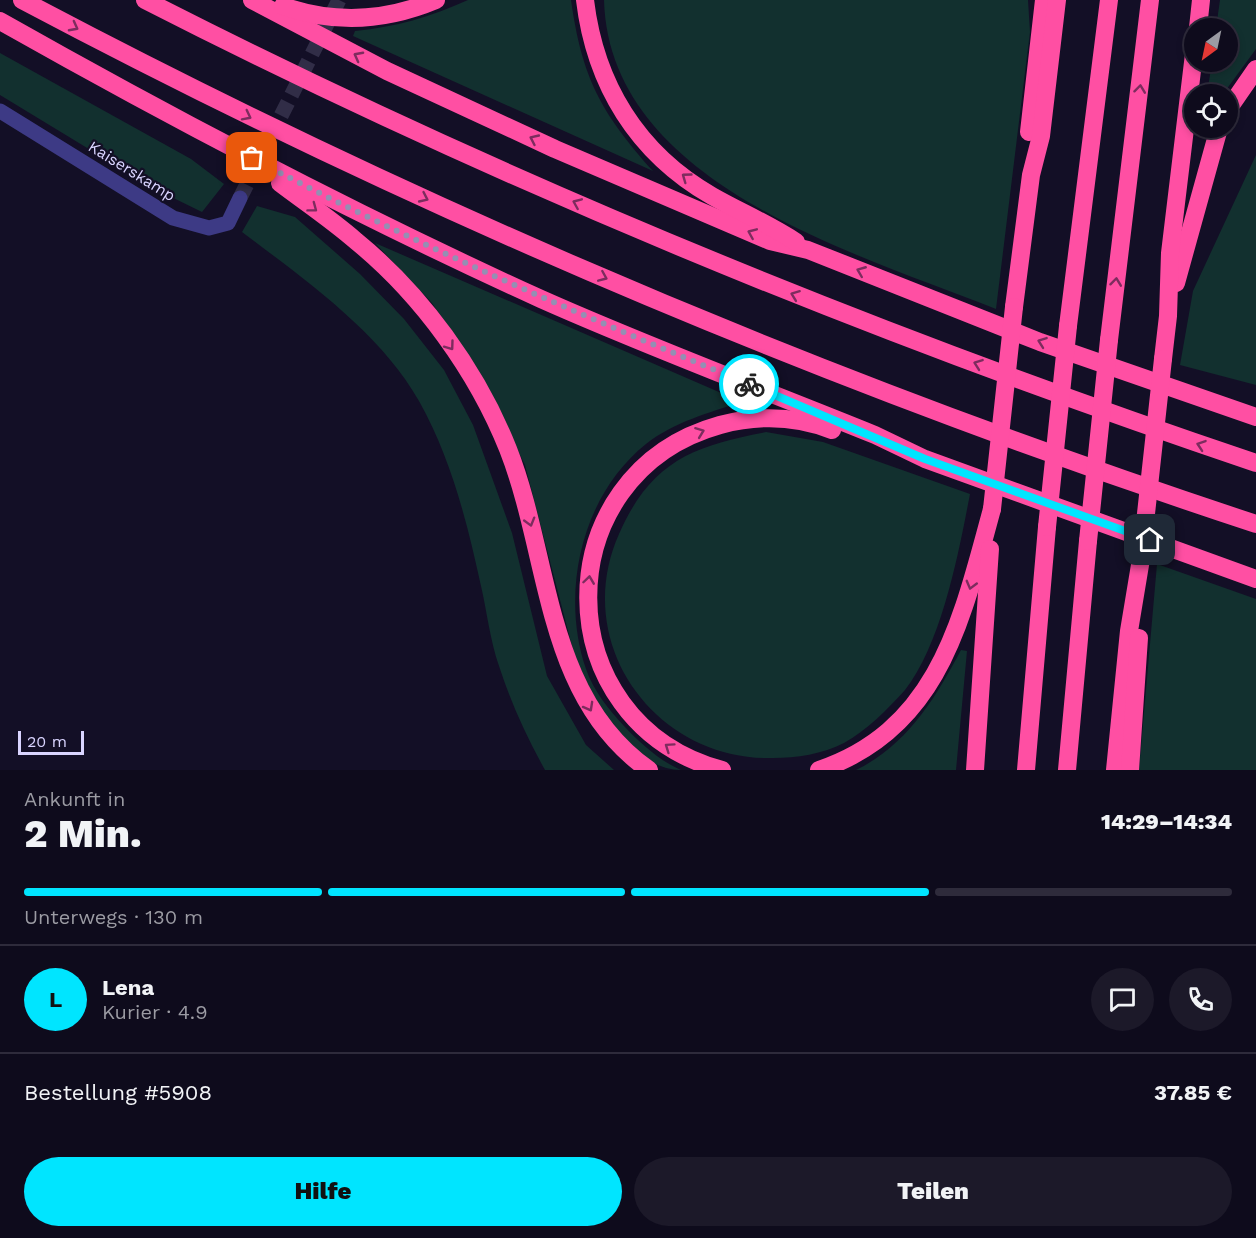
<!DOCTYPE html>
<html lang="de">
<head>
<meta charset="utf-8">
<style>
	body { margin:0; font-family:"Work Sans",sans-serif; background:#1c1929; color:#f1f3f6; height:100vh; display:flex; flex-direction:column; font-size:22px; white-space:nowrap }
	* { box-sizing:border-box; margin:0 }
	p { font-size:20px; color:#9b9ba3 }
	.icon { flex:none; width:33px; height:33px; fill:none; stroke:currentColor; stroke-width:2; stroke-linecap:round; stroke-linejoin:round }
	.map { position:relative; height:770px; overflow:hidden }
	.details { display:flex; flex-direction:column; background:#0e0b1c; flex:1 }
	.details>* { flex:none }
	.needle { width:39px; rotate:213deg }
	.tools { position:absolute; left:1184px; top:18px; display:grid; gap:12px }
	.tools a { display:grid; place-items:center; width:54px; height:54px; border-radius:50%; background:#0e0b1c; box-shadow:0 3px 9px #0003,0 0 0 2px #2e2b3b; font-size:30px }
	.scale { position:absolute; left:18px; bottom:15px; width:66px; box-sizing:border-box; padding-left:6px; border:3px solid #d9d4ff; border-top:0; font-size:16px; line-height:21px; white-space:nowrap; color:#d9d4ff; -webkit-text-stroke:4px #130f26; paint-order:stroke }
	.pin { position:absolute; display:grid; place-items:center; width:51px; height:51px; color:#fff; margin:-26px; border-radius:12px; box-shadow:0 3px 9px #0006 }
	.courier { position:absolute; display:grid; place-items:center; width:60px; height:60px; margin:-30px; border:4px solid #00e5ff; border-radius:50%; background:#fff; color:#222; box-shadow:0 2px 8px #0007 }
	.overview em { font-style:normal; font-weight:800 }
	.overview div { display:flex; flex-direction:column-reverse }
	.overview { display:flex; align-items:center; justify-content:space-between; height:102px; padding:0 24px }
	h1 { font-size:39px; font-weight:800; line-height:45px }
	.bar { display:grid; grid-template-columns:repeat(4,1fr); gap:9px 6px; align-content:center; height:72px; padding:0 24px }
	.bar i { height:8px; border-radius:4px; background:#2e2b3b }
	.bar .active { background:#00e5ff }
	.bar p { grid-column:span 4 }
	.line { display:flex; align-items:center; gap:15px; padding:0 24px; border-top:2px solid #2e2b3b }
	.line div { flex:1 }
	.round { display:grid; place-items:center; flex:none; width:63px; height:63px; border-radius:32px; background:#1c1929 }
	.primary-button { display:flex; gap:12px; margin-top:auto; padding:12px 24px }
	.primary-button a { flex:1; height:69px; border-radius:36px; background:#00e5ff; color:#111; font-size:24px; font-weight:800; line-height:69px; text-align:center }
	.primary-button a+a { background:#1c1929; color:#f1f3f6 }
	.map>svg:first-child { display:block }
</style>
</head>
<body>
<div class="map">
<svg width="1256" height="770" viewBox="0 0 1256 770">
	<rect width="100%" height="100%" fill="#130f26"/>
	<g fill="#12302f">
		<path d="M468 0H571C582 78 601 113 653 171L353 36 355 31C396 27 430 17 468 0Z"/>
		<path d="M604 0H1028L1030 32 996 309C856 253 609 184 604 0Z"/>
		<path d="M1220 0H1256V49L1223 94H1207L1212 62H1227V28H1216Z"/>
		<path d="M0 53 191 159 224 184 202 212 153 188 0 95Z"/>
		<path d="M1256 155V385L1180 365 1193 291Z"/>
		<path d="M257 206 295 217 360 274 404 319 444 370 473 425 512 533 547 676 586 745 614 770H545C526 736 511 703 499 666 490 640 487 612 481 586 467 522 451 458 419 401 380 332 304 279 242 232Z"/>
		<path d="M375 243 742 402C708 413 674 422 646 444 581 496 560 593 586 669 593 690 609 710 624 726 640 743 660 761 681 770 630 770 588 693 573 650L525 465 477 368 432 303Z"/>
		<path d="M766 432 823 442 970 494C959 551 942 643 905 690 888 709 866 731 844 743 823 754 796 758 773 758 656 761 570 644 619 534 651 461 693 446 766 432Z"/>
		<path d="M1157 564 1256 599V770H1139Z"/>
		<path d="M961 650 967 651 956 770H856C907 745 935 699 961 650Z"/>
	</g>
	<g fill="none" stroke-linecap="round" stroke-linejoin="round">
		<path stroke="#312d47" stroke-width="15" stroke-dasharray="15 8" stroke-linecap="butt" d="M240 198 339 0"/>
		<path stroke="#3d3a85" stroke-width="15" d="M0 111 173 218 209 228 228 223 240 198"/>
		<g stroke="#ff4fa3" stroke-width="18">
			<path d="M22 0C418 210 831 384 1256 524"/>
			<path d="M145 0C503 183 876 335 1256 463"/>
			<path d="M252 0 387 71 555 149 770 241 808 250 1040 342 1256 417"/>
			<path d="M585 0C595 84 637 153 712 196 740 212 769 224 796 242"/>
			<path d="M283 6C334 24 386 21 436 0"/>
			<path d="M0 21C177 121 356 215 541 299 651 348 764 390 875 435L925 459 1256 579"/>
			<path d="M1198 28 1201 0"/>
			<path d="M1227 111 1256 69"/>
			<path d="M1029 132 1044 0"/>
			<path d="M280 183C305 202 332 220 356 241 421 294 477 371 508 449 551 558 544 697 649 770"/>
			<path d="M1176 283 1219 128"/>
			<path d="M1014 307 1031 175 1041 136 1057 0"/>
			<path d="M1068 326 1109 0"/>
			<path d="M1109 340 1150 0"/>
			<path d="M1163 359 1168 316 1170 253 1194 54"/>
			<path d="M722 770C544 722 544 474 720 425 757 415 796 416 832 430"/>
			<path d="M819 770C940 729 962 618 992 509"/>
			<path d="M975 770 990 549"/>
			<path d="M1026 770 1047 527"/>
			<path d="M1067 770 1088 541"/>
			<path d="M1115 770 1129 631 1141 559"/>
			<path d="M1130 770 1139 638"/>
		</g>
		<g stroke="#ff4fa3" stroke-width="18">
			<path d="M992 509 1014 307"/>
			<path d="M1047 527 1068 326"/>
			<path d="M1088 541 1109 340"/>
			<path d="M1141 559 1163 359"/>
		</g>
	</g>
	<defs><path id="oneway-chevron" d="M-2-3.5L2.5 0L-2 3.5" fill="none" stroke-width="1.6" stroke-linecap="round" stroke-linejoin="round" transform="scale(1.5)"/></defs>
	<g stroke="#7d2c5e">
		<use href="#oneway-chevron" transform="translate(74 27) rotate(28)"/>
		<use href="#oneway-chevron" transform="translate(358 56) rotate(-152)"/>
		<use href="#oneway-chevron" transform="translate(1140 89) rotate(-83)"/>
		<use href="#oneway-chevron" transform="translate(247 116) rotate(27)"/>
		<use href="#oneway-chevron" transform="translate(534 139) rotate(-155)"/>
		<use href="#oneway-chevron" transform="translate(686 177) rotate(-144)"/>
		<use href="#oneway-chevron" transform="translate(424 198) rotate(25)"/>
		<use href="#oneway-chevron" transform="translate(577 203) rotate(-157)"/>
		<use href="#oneway-chevron" transform="translate(313 208) rotate(37)"/>
		<use href="#oneway-chevron" transform="translate(752 233) rotate(-157)"/>
		<use href="#oneway-chevron" transform="translate(861 271) rotate(-158)"/>
		<use href="#oneway-chevron" transform="translate(603 277) rotate(23)"/>
		<use href="#oneway-chevron" transform="translate(1116 282) rotate(-83)"/>
		<use href="#oneway-chevron" transform="translate(795 295) rotate(-159)"/>
		<use href="#oneway-chevron" transform="translate(1042 342) rotate(-160)"/>
		<use href="#oneway-chevron" transform="translate(450 346) rotate(54)"/>
		<use href="#oneway-chevron" transform="translate(978 364) rotate(-160)"/>
		<use href="#oneway-chevron" transform="translate(700 432) rotate(-21)"/>
		<use href="#oneway-chevron" transform="translate(1201 445) rotate(-161)"/>
		<use href="#oneway-chevron" transform="translate(530 522) rotate(74)"/>
		<use href="#oneway-chevron" transform="translate(589 580) rotate(-82)"/>
		<use href="#oneway-chevron" transform="translate(971 585) rotate(105)"/>
		<use href="#oneway-chevron" transform="translate(589 707) rotate(61)"/>
		<use href="#oneway-chevron" transform="translate(669 747) rotate(-145)"/>
	</g>
	<g fill="none" stroke-linecap="round" stroke-linejoin="round">
		<path stroke="#948fb3" stroke-width="6" stroke-dasharray="0 10.8" d="M252 158C413 244 580 315 749 384"/>
		<path stroke="#00e5ff" stroke-width="8" d="M749 384 925 459 1150 540"/>
	</g>
	<g text-anchor="middle" dominant-baseline="central" stroke-width="4.5" stroke-linejoin="round" paint-order="stroke">
		<g font-size="16" fill="#d9d4ff" stroke="#130f26">
			<text transform="translate(132 171) rotate(32)">Kaiserskamp</text>
		</g>
	</g>
</svg>
<div class="tools">
<a><svg class="needle" viewBox="-14 -14 28 28"><path d="M0-13l5 13h-10z" fill="#e53935"/><path d="M0 13l5-13h-10z" fill="#9b9ba3"/></svg></a>
<a><svg class="icon" aria-label="locate" viewBox="0 0 24 24"><circle cx="12" cy="12" r="6"/><path d="M12 2v4M12 18v4M2 12h4M18 12h4"/></svg></a>
</div>
<div class="scale">20 m</div>
<div class="pin" style="left:252px;top:158px;background:#ea580c"><svg class="icon" aria-label="bag" viewBox="0 0 24 24"><path d="M5 8h14l-1 12H6zM9 8a3 3 0 0 1 6 0"/></svg></div>
<div class="pin" style="left:1150px;top:540px;background:#1f2937"><svg class="icon" aria-label="home" viewBox="0 0 24 24"><path d="M3 11l9-7 9 7M6 9v11h12V9"/></svg></div>
<div class="courier" style="left:749px;top:384px"><svg class="icon" aria-label="bike" viewBox="0 0 24 24"><circle cx="6" cy="16" r="4"/><circle cx="18" cy="16" r="4"/><path d="M6 16l4-8h5l3 8M10 8l3 8H6M13 5h3"/></svg></div>
</div>
<section class="details">
<div class="overview"><div><h1>2 Min.</h1><p>Ankunft in</p></div><em>14:29–14:34</em></div>
<div class="bar"><i class="active"></i><i class="active"></i><i class="active"></i><i></i><p>Unterwegs · 130 m</p></div>
<div class="line" style="height:108px"><b class="round" style="background:#00e5ff;color:#111">L</b><div><b>Lena</b><p>Kurier · 4.9</p></div><a class="round"><svg class="icon" aria-label="chat" viewBox="0 0 24 24"><path d="M4 5h16v11H9l-5 4z"/></svg></a><a class="round"><svg class="icon" aria-label="phone" viewBox="0 0 24 24"><path d="M5 4h4l2 5-3 2q2 4 5 5l2-3 5 2v4C11 20 4 13 5 4z"/></svg></a></div>
<div class="line" style="height:78px"><div>Bestellung #5908</div><b>37.85 €</b></div>
<div class="primary-button"><a>Hilfe</a><a>Teilen</a></div>
</section>
</body>
</html>
